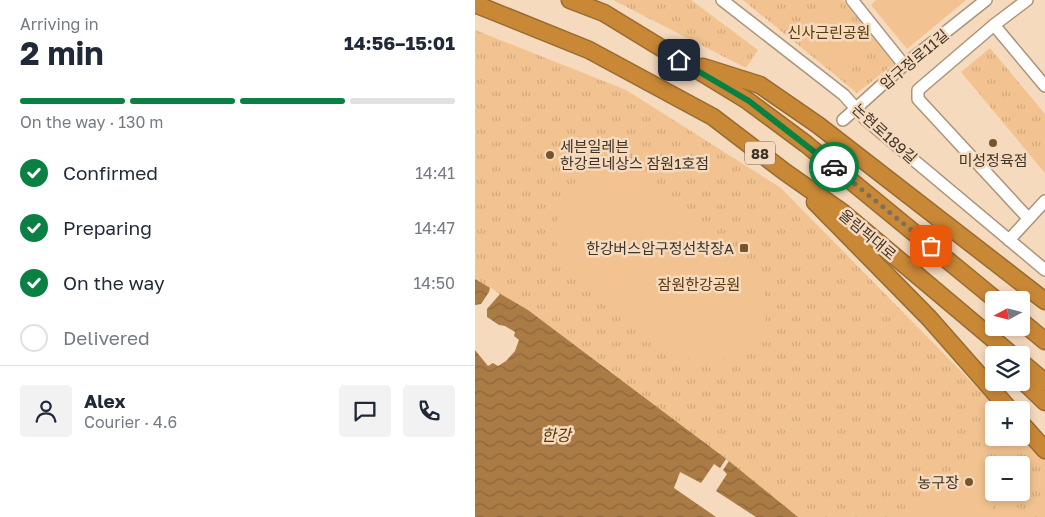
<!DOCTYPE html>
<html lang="en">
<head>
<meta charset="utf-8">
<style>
	body { margin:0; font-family:"Golos Text","Noto Sans KR",sans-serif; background:#f2f2f3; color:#1f2937; height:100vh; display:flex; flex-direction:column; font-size:19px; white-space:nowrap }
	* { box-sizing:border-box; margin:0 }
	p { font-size:16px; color:#747a83 }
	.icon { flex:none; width:28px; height:28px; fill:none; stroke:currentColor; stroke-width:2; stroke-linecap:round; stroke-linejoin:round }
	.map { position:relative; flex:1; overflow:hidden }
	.panel { display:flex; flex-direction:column; background:#fff; width:475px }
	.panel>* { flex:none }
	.needle { width:32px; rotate:263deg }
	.controls { position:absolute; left:510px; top:291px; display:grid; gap:10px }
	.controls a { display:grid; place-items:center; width:45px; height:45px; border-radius:5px; background:#fff; box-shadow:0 2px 8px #0003; font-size:25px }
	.pin { position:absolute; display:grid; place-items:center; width:42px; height:42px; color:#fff; margin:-21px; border-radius:10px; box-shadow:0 2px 8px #0006 }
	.courier { position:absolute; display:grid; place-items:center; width:50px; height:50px; margin:-25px; border:4px solid #0b8043; border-radius:50%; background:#fff; color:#222; box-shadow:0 1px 6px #0007 }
	.summary em { font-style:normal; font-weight:700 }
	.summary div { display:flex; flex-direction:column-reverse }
	.summary { display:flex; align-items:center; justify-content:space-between; height:85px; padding:0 20px }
	h1 { font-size:32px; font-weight:700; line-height:38px }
	.bar { display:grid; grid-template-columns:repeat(4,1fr); gap:8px 5px; align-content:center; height:60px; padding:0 20px }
	.bar i { height:6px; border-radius:4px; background:#e0e1e3 }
	.bar .active { background:#0b8043 }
	.bar p { grid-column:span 4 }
	.line { display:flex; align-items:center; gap:12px; padding:0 20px; border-top:1px solid #e0e1e3 }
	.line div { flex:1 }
	.round { display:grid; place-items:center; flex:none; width:52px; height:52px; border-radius:5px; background:#f2f2f3 }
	ol { padding:0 20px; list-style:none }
	li { display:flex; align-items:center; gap:15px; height:55px }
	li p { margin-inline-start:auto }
	li .icon { padding:5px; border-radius:50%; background:#0b8043; color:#fff; stroke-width:4 }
	li:last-child { color:#747a83 }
	li i { width:28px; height:28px; border:2px solid #e0e1e3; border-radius:50% }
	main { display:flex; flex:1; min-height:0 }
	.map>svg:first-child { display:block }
</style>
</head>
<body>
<main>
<section class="panel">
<div class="summary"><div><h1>2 min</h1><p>Arriving in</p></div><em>14:56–15:01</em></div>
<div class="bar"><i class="active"></i><i class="active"></i><i class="active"></i><i></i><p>On the way · 130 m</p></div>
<ol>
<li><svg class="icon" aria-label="check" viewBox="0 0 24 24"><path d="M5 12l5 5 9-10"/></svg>Confirmed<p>14:41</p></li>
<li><svg class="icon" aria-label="check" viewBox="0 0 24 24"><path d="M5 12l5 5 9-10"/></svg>Preparing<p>14:47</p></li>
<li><svg class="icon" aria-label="check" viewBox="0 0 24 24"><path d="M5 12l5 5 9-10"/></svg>On the way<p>14:50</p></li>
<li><i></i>Delivered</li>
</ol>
<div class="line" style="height:90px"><a class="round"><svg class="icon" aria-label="person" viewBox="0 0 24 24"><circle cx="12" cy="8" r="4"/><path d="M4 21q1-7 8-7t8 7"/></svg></a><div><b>Alex</b><p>Courier · 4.6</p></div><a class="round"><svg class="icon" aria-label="chat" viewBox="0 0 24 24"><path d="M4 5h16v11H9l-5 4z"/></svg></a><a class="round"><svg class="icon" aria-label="phone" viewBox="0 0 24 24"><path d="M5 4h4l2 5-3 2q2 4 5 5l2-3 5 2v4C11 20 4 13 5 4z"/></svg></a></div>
</section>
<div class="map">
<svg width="570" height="517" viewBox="0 0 570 517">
	<defs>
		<pattern id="park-tufts" width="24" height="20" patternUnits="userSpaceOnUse" patternTransform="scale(1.25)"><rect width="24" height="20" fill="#f2c390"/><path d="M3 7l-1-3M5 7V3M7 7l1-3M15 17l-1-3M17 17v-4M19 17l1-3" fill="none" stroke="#d1a87c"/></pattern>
		<pattern id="water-waves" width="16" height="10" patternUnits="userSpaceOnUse" patternTransform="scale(1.25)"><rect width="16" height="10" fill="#ab7b45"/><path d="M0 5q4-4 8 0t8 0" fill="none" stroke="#8d663a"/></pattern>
	</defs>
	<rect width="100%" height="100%" fill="#f5dabe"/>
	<g fill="url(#park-tufts)" fill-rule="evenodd">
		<path d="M138 0H216L283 50 271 68Z"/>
		<path d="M268 0H368L420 63 382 93Z"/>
		<path d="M0 30 151 90 306 188 524 410H519V438H546V432L570 454V517H323L254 461 53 310 0 279ZM519 465H546V492H519Z"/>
		<path d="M515 48 570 114V173L486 72Z"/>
	</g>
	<g fill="#f2c390">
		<path d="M355 0H360L398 50 374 71 322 27Z"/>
		<path d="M401 0H491L432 49 396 5Z"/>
		<path d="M127 171 156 172 226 224 282 281C294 297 295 313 286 330 278 346 249 362 232 362 209 363 178 335 160 322 148 313 135 304 124 295 115 287 107 278 99 270 94 264 86 258 83 250 79 238 81 225 83 212 88 188 105 179 127 171Z"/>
		<path d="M500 452 519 472V492L533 493 508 517H435Z"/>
		<path d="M539 503 552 517H523Z"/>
	</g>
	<path fill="url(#water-waves)" d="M0 279 53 310 254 461 323 517H0Z"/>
	<g fill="#f5dabe">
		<path d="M15 287 25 294 12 309V317L24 325 30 326 40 332 39 336 44 340 40 351 31 361 23 366 18 363 13 366 0 350V305L6 304 14 292Z"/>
		<path d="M251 459 254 461 248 470 252 474 241 491 281 517H241L199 488 205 472 226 483 239 464 245 468Z"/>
	</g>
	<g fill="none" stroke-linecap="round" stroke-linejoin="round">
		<g stroke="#ac9479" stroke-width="14">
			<g id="minor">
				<path d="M247 0 369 95 391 120 570 270"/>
				<path d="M377 0 429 65"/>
				<path d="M519 25 552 0"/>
				<path d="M368 120 429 65 511 0"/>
				<path d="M553 218 443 99V90L519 25 570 86"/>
				<path d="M534 240 570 201"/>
			</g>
		</g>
		<g stroke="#986b31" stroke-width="19">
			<g id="highway">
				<path d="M95 0 129 13 273 101 331 144 521 300"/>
				<path d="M0 4 114 50 238 117 310 172 367 212 537 355"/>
				<path d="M228 67 285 85 343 125 570 301"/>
				<path d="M340 202 454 318 535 410"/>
				<path d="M546 321 570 341"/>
				<path d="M546 362 570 382"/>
				<path d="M546 379 570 402"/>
				<path d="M546 423 570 450"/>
			</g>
		</g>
		<use href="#minor" stroke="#fff" stroke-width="11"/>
		<use href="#highway" stroke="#c98836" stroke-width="16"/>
	</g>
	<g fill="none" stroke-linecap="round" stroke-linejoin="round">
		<path stroke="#7e6e5d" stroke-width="5" stroke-dasharray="0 9" d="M359 167 456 246"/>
		<path stroke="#0b8043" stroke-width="6" d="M204 60 274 101 359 167"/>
	</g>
	<g fill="#77542c" stroke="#f5dabe" stroke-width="2">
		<circle cx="518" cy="143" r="5"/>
		<circle cx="75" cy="155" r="5"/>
		<rect x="264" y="243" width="10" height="10" rx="2.5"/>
		<circle cx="494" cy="482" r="5"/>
	</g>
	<g text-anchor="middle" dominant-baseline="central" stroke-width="5" stroke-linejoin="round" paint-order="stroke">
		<rect fill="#f5dabe" stroke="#756656" stroke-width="1" x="270" y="141.5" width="30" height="23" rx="4"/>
		<g font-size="14" font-weight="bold" fill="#3e3429">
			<text x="285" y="153">88</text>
		</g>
		<g font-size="15" fill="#5b390d" stroke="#f5dabe">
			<text x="354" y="32">신사근린공원</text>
			<text x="224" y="284">잠원한강공원</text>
		</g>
		<g font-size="15" fill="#3e3429" stroke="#f5dabe">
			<text transform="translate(439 59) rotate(-40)">압구정로11길</text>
			<text transform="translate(410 133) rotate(42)">논현로189길</text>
			<text transform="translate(393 234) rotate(40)">올림픽대로</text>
		</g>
		<g font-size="15" fill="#3e3429" stroke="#f5dabe" text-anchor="end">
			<text x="85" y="146" text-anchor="start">세븐일레븐<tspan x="85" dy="17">한강르네상스 잠원1호점</tspan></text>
			<text x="518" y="160" text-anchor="middle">미성정육점</text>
			<text x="259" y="248">한강버스압구정선착장A</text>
			<text x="484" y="482">농구장</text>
		</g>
		<g font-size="16" font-style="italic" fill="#59370a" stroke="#f5dabe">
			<text x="81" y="435">한강</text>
		</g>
	</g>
</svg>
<div class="controls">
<a><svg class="needle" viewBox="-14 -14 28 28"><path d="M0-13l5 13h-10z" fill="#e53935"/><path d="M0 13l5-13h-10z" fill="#747a83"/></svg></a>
<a><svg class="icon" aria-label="layers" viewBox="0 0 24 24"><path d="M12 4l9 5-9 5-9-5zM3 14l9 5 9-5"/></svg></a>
<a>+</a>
<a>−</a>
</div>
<div class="pin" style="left:456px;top:246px;background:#ea580c"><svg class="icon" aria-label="bag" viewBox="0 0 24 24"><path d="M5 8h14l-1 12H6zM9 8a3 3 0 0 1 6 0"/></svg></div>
<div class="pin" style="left:204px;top:60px;background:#1f2937"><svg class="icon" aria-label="home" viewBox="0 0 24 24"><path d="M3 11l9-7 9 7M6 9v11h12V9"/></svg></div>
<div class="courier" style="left:359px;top:167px"><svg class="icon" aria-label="car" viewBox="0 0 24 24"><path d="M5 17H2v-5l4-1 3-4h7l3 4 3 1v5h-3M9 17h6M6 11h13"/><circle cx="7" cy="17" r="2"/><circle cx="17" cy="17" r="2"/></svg></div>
</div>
</main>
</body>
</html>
